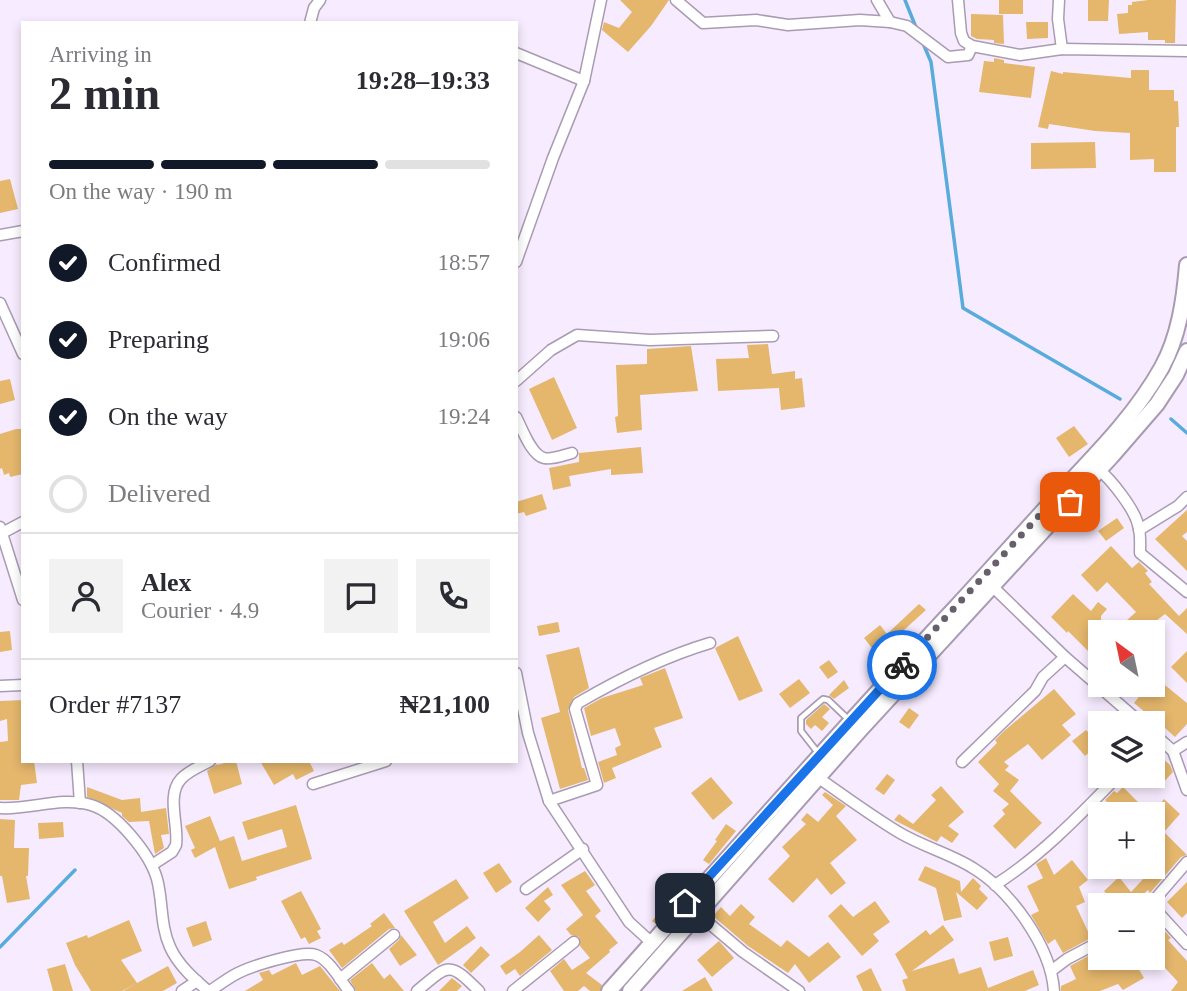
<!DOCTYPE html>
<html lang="en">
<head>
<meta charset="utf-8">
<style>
	body { margin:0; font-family:Georgia,serif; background:#f2f2f3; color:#2b2b33; height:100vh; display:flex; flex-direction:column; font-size:26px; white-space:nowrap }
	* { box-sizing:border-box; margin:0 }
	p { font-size:23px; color:#7c7c81 }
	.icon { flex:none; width:38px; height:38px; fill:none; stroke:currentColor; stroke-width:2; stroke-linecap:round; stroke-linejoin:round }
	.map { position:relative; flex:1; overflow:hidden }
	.sheet { position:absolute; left:21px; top:21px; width:497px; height:742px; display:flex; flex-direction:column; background:#fff; border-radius:0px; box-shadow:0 4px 10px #0003 }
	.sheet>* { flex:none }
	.needle { width:46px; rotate:327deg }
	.tools { position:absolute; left:1088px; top:620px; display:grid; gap:14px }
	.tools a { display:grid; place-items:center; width:77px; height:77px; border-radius:0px; background:#fff; box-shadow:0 4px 10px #0003; font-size:35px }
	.pin { position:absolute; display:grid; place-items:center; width:60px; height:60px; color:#fff; margin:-30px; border-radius:14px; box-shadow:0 4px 10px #0006 }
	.courier { position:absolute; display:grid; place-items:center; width:70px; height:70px; margin:-35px; border:5px solid #1a73e8; border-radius:50%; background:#fff; color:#222; box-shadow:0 2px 9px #0007 }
	.summary em { font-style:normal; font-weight:700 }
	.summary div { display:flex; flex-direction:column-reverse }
	.summary { display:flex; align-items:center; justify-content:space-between; height:119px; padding:0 28px }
	h1 { font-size:46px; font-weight:700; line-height:52px }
	.bar { display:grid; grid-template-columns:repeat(4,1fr); gap:10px 7px; align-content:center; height:84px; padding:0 28px }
	.bar i { height:9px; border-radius:5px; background:#e1e1e2 }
	.bar .current { background:#111827 }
	.bar p { grid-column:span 4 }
	.line { display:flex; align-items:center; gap:18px; padding:0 28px; border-top:2px solid #e1e1e2 }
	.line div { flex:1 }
	.round { display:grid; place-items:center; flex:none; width:74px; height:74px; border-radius:0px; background:#f2f2f3 }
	ol { padding:0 28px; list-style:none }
	li { display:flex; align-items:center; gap:21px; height:77px }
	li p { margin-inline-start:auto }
	li .icon { padding:7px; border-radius:50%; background:#111827; color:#fff; stroke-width:4 }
	li:last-child { color:#7c7c81 }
	li i { width:38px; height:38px; border:4px solid #e1e1e2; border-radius:50% }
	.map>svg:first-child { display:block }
</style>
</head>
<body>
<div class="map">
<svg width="1187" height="991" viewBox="0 0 1187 991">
	<rect width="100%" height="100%" fill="#f7ecff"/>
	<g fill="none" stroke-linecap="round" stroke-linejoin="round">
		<g stroke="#58acdb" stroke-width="3.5">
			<path d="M905 0 917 30"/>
			<path d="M922 41 931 62 963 308 1120 399"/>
			<path d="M1171 419 1187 433"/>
			<path d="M0 947 75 870"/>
		</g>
	</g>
	<g fill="#e5b76d">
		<path d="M620 0H669L651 26 628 52 602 30 604 22 619 28 632 12Z"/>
		<rect x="999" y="0" width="24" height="14"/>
		<path d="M1088 0H1109L1108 21H1088Z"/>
		<path d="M1148 0H1176L1175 43H1165V40H1148V32L1119 34 1117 14 1128 13V5H1132V2Z"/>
		<path d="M971 14 1003 15 1004 44 994 43V40L977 39 971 36Z"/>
		<path d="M1026 22H1048V38L1027 39Z"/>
		<path d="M994 58 1004 60V63L1035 67 1031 98 979 92 984 61 994 62Z"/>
		<path d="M1131 70H1149V90H1174V101H1178L1179 127H1176V172H1154V159L1130 160V133L1095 131 1049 124 1048 129 1038 127 1051 71 1063 74V72L1131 78Z"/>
		<path d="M1095 142 1096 168 1031 169V143Z"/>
		<path d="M10 179 18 209 0 213V181Z"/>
		<path d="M768 344 772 374 795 371V379L802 378 805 407 781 410 779 388 718 391 716 359 749 358 747 345Z"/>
		<path d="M691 346 698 391 640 395 642 430 617 433 615 417 618 416 616 365 647 364V349Z"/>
		<path d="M554 377 577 428 552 440 529 389Z"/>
		<path d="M10 379 15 400 0 404V381Z"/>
		<path d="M1074 426 1088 444 1069 457 1056 438Z"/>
		<path d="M16 429H23V474L10 477 9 473 4 475 2 468 0 469V434Z"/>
		<path d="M641 447 643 473 611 475V469L569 476 571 486 553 490 549 468 579 462V453Z"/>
		<path d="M542 494 547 509 526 516 524 512 516 514V502Z"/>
		<path d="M1187 510V532L1182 536 1187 541V571L1155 539Z"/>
		<path d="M1117 518 1124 528 1106 541 1098 531Z"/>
		<path d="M1111 546 1132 568 1139 562 1148 571 1145 573 1152 582 1149 584 1179 616 1187 608V634L1165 614 1147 628 1144 629 1140 625 1134 630 1126 621 1136 612 1107 582 1097 592 1081 575Z"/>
		<path d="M1073 594 1091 611 1098 602 1107 609 1101 616V629L1103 632H1101V664L1068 631 1067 633 1051 617Z"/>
		<path d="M919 604 926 610 893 640 896 644 880 658 864 638 880 625 887 634Z"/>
		<path d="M558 622 560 632 539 636 537 626Z"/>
		<path d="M10 631 12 650 0 652V632Z"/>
		<path d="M738 636 763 691 739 701 715 648Z"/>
		<path d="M579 647 589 688 574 697 568 710 582 768H584L588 780 560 789 541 718 560 712 546 655Z"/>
		<path d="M1187 651V683L1171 667Z"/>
		<path d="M829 660 838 672 828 679 819 667Z"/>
		<path d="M665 668 683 718 654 728 662 747 612 768 616 778 604 783 598 762 617 755 615 748 621 745 615 728 591 736 584 708 602 698 643 685 640 678Z"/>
		<path d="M1155 677 1187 703V724L1175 737 1153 717 1152 718 1134 703 1149 684H1153Z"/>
		<path d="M799 679 810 693 790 708 779 694Z"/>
		<path d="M844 680 849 688 834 699 829 695Z"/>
		<path d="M1054 689 1076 714 1062 725 1071 735 1042 760 1028 744 1004 762 1009 766 1005 770 1019 780 1010 791 1042 823 1015 849 993 826 1005 814 1002 810 1009 804 993 791 999 784 978 762 997 743 995 740 1004 731Z"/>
		<path d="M23 700V761H34L37 783 21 785 19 800H0V742L8 741 7 719 0 721V701Z"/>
		<path d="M824 704 830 709 822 717 829 723 822 731 815 725 811 729 806 724V720Z"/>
		<path d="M909 708 919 715 909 729 899 722Z"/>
		<path d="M1101 719V742L1085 756 1072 741 1086 730 1088 732Z"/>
		<path d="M1153 750 1170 765 1173 772 1161 785 1153 778Z"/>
		<path d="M232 761H236L242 784 214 794 207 771 217 764V765Z"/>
		<path d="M260 761H309L314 771 296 780 293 774 274 785Z"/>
		<path d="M887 774 895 780 884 795 875 789Z"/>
		<path d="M711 777 733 803 713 820 691 793Z"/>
		<path d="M941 786 964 812 948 826 959 834 952 843 941 836 937 842 894 820 899 814 913 824 936 800 931 795Z"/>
		<path d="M87 787 122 800 140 798 141 812 166 808 169 834 161 835 164 848 155 854 149 821 129 822 122 816V813L87 797Z"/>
		<path d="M1123 787 1145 809 1140 814H1119L1105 800 1114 791 1117 793Z"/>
		<path d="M825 792 846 806 836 816 857 840 830 863 846 883 831 895 817 878 793 903 768 879 790 856 782 847 806 824 801 820 807 813 818 822 833 805 822 795Z"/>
		<path d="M1164 799 1180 814 1164 832 1187 855 1181 857 1150 893 1148 890 1131 905H1116L1104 891 1119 877 1131 892 1145 877 1133 866H1153V812Z"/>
		<path d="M296 805 312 859 256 877 257 880 229 889 215 847 195 858 191 850 195 848 185 826 210 816 220 841 234 836 242 861 287 847 282 829 248 840 242 822Z"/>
		<path d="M0 819 15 820 14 848H29L28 876H26L30 899 7 903 2 876H0Z"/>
		<path d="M63 822 64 837 39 839 38 823Z"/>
		<path d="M726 824 736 831 709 864 703 860 717 841 715 840Z"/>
		<path d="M1046 858 1054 875 1072 860 1088 880 1079 887 1085 902 1076 906 1091 938 1063 953 1055 939 1048 944 1031 915 1039 911 1027 886 1043 878 1036 864Z"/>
		<path d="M499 863 512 882 496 893 483 873Z"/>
		<path d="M925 866 960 881 961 892 973 878 981 886 979 889 988 898 977 910 956 892 962 917 944 921 936 888 918 880Z"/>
		<path d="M585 871 595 885 586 891 601 911 595 916 618 943 609 950 610 952 586 973 602 985 600 991H590L584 986 578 991H564L550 971 564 959 572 970 590 958 580 946 579 937 571 935 566 929 583 915 561 885Z"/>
		<path d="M456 879 469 898 433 922 445 943 467 926 476 938 438 965 404 911Z"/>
		<path d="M1187 882V913L1182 918 1167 902Z"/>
		<path d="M548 887 553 895 544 901 551 909 538 922 525 908Z"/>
		<path d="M301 891 321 929 317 931 321 938 309 944 305 937 301 939 281 901Z"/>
		<path d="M672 897 676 901 656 924 652 921Z"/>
		<path d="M875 901 890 922 873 934 879 941 862 956 828 916 841 904 853 917Z"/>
		<path d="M741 904 755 917 749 924 781 947 787 940 809 957 828 942 841 957 809 983 795 964 788 973 748 946 713 916 721 907 730 916Z"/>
		<path d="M384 913 395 928 389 929 342 968 329 950 342 942 344 945 372 926 370 924Z"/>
		<path d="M1153 918 1171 938 1168 940 1187 961V991H1171L1178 982 1155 957 1158 954 1153 949Z"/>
		<path d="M129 920 142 951 121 960 137 983 168 966 177 983 163 991H123L137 983 122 991H91L75 965 66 943 87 935 88 938Z"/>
		<path d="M206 921 212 940 193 947 186 928Z"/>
		<path d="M943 925 954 940 912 971 954 958 959 974 981 967 988 988 1033 970 1039 985 1025 991H906L902 980 908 978 895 954 926 930 930 935Z"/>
		<path d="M401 935 417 955 400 966 389 949 399 940Z"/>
		<path d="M539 935 552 950 520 976 515 969 506 975 500 966 520 952Z"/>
		<path d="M1008 937 1013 956 994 961 989 942Z"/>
		<path d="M719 941 734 958 712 977 697 960Z"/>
		<path d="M481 946 490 955 471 973 463 965Z"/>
		<path d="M1092 954 1094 957H1128L1130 963 1134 961 1144 978 1123 990 1118 984 1100 991H1061V986L1076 979 1070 966Z"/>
		<path d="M296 963 302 975 320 966 340 991H245L263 980 259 973 269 970 272 975Z"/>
		<path d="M372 963 384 979 390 974 404 991H356L350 980Z"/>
		<path d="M65 964 73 991H53L47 969Z"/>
		<path d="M871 968 882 991H863L856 976Z"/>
		<path d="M705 977 713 991H682Z"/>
		<path d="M452 978 462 986 457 991H439Z"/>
	</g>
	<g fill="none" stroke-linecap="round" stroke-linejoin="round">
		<g stroke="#a99bb2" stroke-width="8">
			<path id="service" d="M819 754 801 731V718L823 699 828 700 849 720"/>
		</g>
		<g stroke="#a99bb2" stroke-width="13">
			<g id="minor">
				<path d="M676 0 703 23 756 20 788 25 860 20 890 22 877 0"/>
				<path d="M958 0 961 33 964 41 972 46 1020 55 1062 49 1187 51"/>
				<path d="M1059 0 1058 19 1062 49"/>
				<path d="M890 22 907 26 948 57 968 55 972 46"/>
				<path d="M310 23 314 8 320 0"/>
				<path d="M516 53 584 81"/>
				<path d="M0 235 23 231"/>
				<path d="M516 262 553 158 584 81 601 0"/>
				<path d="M0 303 23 354"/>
				<path d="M516 381 551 350 577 335 650 340 773 336"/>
				<path d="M516 417C522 428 531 455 544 458 552 460 564 455 572 453"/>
				<path d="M1099 470C1111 479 1135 510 1138 525 1141 533 1140 544 1140 553L1187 592"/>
				<path d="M0 527 23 600"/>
				<path d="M1139 530 1178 506 1187 497"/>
				<path d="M2 533 23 522"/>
				<path d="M993 587 1065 657 1141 723"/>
				<path d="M516 673 528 733 549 801 629 922 652 943"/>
				<path d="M0 686 23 685"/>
				<path d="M1153 733 1173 751 1187 790"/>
				<path d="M1173 751 1187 742"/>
				<path d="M77 761 80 803"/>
				<path d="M962 762 1035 691 1043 677 1065 657"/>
				<path d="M820 779C846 797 873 817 900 833 924 847 951 854 973 868 1011 891 1051 947 1054 991"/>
				<path d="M313 784 386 761"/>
				<path d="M549 801 597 785 575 709 578 703C621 678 663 657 710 643"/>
				<path d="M0 808C30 810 61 796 91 805 116 812 150 854 157 879 163 901 160 925 170 947 178 965 194 979 208 991"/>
				<path d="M152 865 172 852 176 845C179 826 166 795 181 779 188 771 201 766 210 761"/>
				<path d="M995 885C1042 855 1080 815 1119 775"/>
				<path d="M526 889 583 849"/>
				<path d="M1150 905 1187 862"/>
				<path d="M1153 907 1187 944"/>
				<path d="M698 914 743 952 799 991"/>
				<path d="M1051 971 1067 959 1101 941"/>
				<path d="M340 979 394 935"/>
				<path d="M182 991 197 981"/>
				<path d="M210 991C219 985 228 978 238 973 252 966 302 950 316 955 330 960 340 980 349 991"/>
				<path d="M417 991C449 964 449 961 479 991"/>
				<path d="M513 991 574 942"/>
			</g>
		</g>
		<g stroke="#a99bb2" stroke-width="18">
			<g id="secondary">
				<path d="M609 991C724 862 838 733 956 607 993 567 1029 526 1066 486 1101 449 1137 412 1162 367 1179 336 1184 300 1187 265"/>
				<path d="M630 991 860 730 1112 456 1157 404 1176 375 1187 351"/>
			</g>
		</g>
		<use href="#service" stroke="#fff" stroke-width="4.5"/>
		<use href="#minor" stroke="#fff" stroke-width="10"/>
		<use href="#secondary" stroke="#fff" stroke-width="14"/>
	</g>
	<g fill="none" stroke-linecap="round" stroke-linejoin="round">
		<path stroke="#67606c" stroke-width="7" stroke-dasharray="0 12.6" d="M902 665 1060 493 1070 502"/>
		<path stroke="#1a73e8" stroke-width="9" d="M685 903 902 665"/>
	</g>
</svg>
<div class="tools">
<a><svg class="needle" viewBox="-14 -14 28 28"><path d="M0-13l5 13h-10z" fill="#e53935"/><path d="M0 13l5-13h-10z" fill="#7c7c81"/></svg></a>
<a><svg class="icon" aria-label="layers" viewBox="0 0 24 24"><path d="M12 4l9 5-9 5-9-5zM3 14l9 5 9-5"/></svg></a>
<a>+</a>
<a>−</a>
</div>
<div class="pin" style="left:1070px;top:502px;background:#ea580c"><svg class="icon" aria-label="bag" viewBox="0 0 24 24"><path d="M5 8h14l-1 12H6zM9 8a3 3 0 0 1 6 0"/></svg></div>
<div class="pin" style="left:685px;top:903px;background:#1f2937"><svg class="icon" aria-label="home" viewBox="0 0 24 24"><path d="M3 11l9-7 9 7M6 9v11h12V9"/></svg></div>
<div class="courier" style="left:902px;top:665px"><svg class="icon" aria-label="bike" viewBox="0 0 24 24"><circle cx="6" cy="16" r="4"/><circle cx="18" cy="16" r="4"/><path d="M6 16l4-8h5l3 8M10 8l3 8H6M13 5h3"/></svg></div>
<section class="sheet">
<div class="summary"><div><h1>2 min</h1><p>Arriving in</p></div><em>19:28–19:33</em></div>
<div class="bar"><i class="current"></i><i class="current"></i><i class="current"></i><i></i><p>On the way · 190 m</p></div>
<ol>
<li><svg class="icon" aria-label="check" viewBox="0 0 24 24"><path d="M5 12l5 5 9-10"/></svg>Confirmed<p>18:57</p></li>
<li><svg class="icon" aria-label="check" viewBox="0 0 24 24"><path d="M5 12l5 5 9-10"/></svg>Preparing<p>19:06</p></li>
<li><svg class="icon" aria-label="check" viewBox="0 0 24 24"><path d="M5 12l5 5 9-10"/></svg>On the way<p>19:24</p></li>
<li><i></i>Delivered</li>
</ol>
<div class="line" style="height:126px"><a class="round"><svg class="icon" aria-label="person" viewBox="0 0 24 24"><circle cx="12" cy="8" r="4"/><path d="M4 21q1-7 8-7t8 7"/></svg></a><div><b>Alex</b><p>Courier · 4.9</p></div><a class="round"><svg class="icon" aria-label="chat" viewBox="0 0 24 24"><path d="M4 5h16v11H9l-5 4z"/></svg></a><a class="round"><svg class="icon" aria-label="phone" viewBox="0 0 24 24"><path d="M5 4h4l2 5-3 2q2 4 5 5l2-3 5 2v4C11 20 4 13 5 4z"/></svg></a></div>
<div class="line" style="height:91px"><div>Order #7137</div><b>₦21,100</b></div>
</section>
</div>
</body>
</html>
